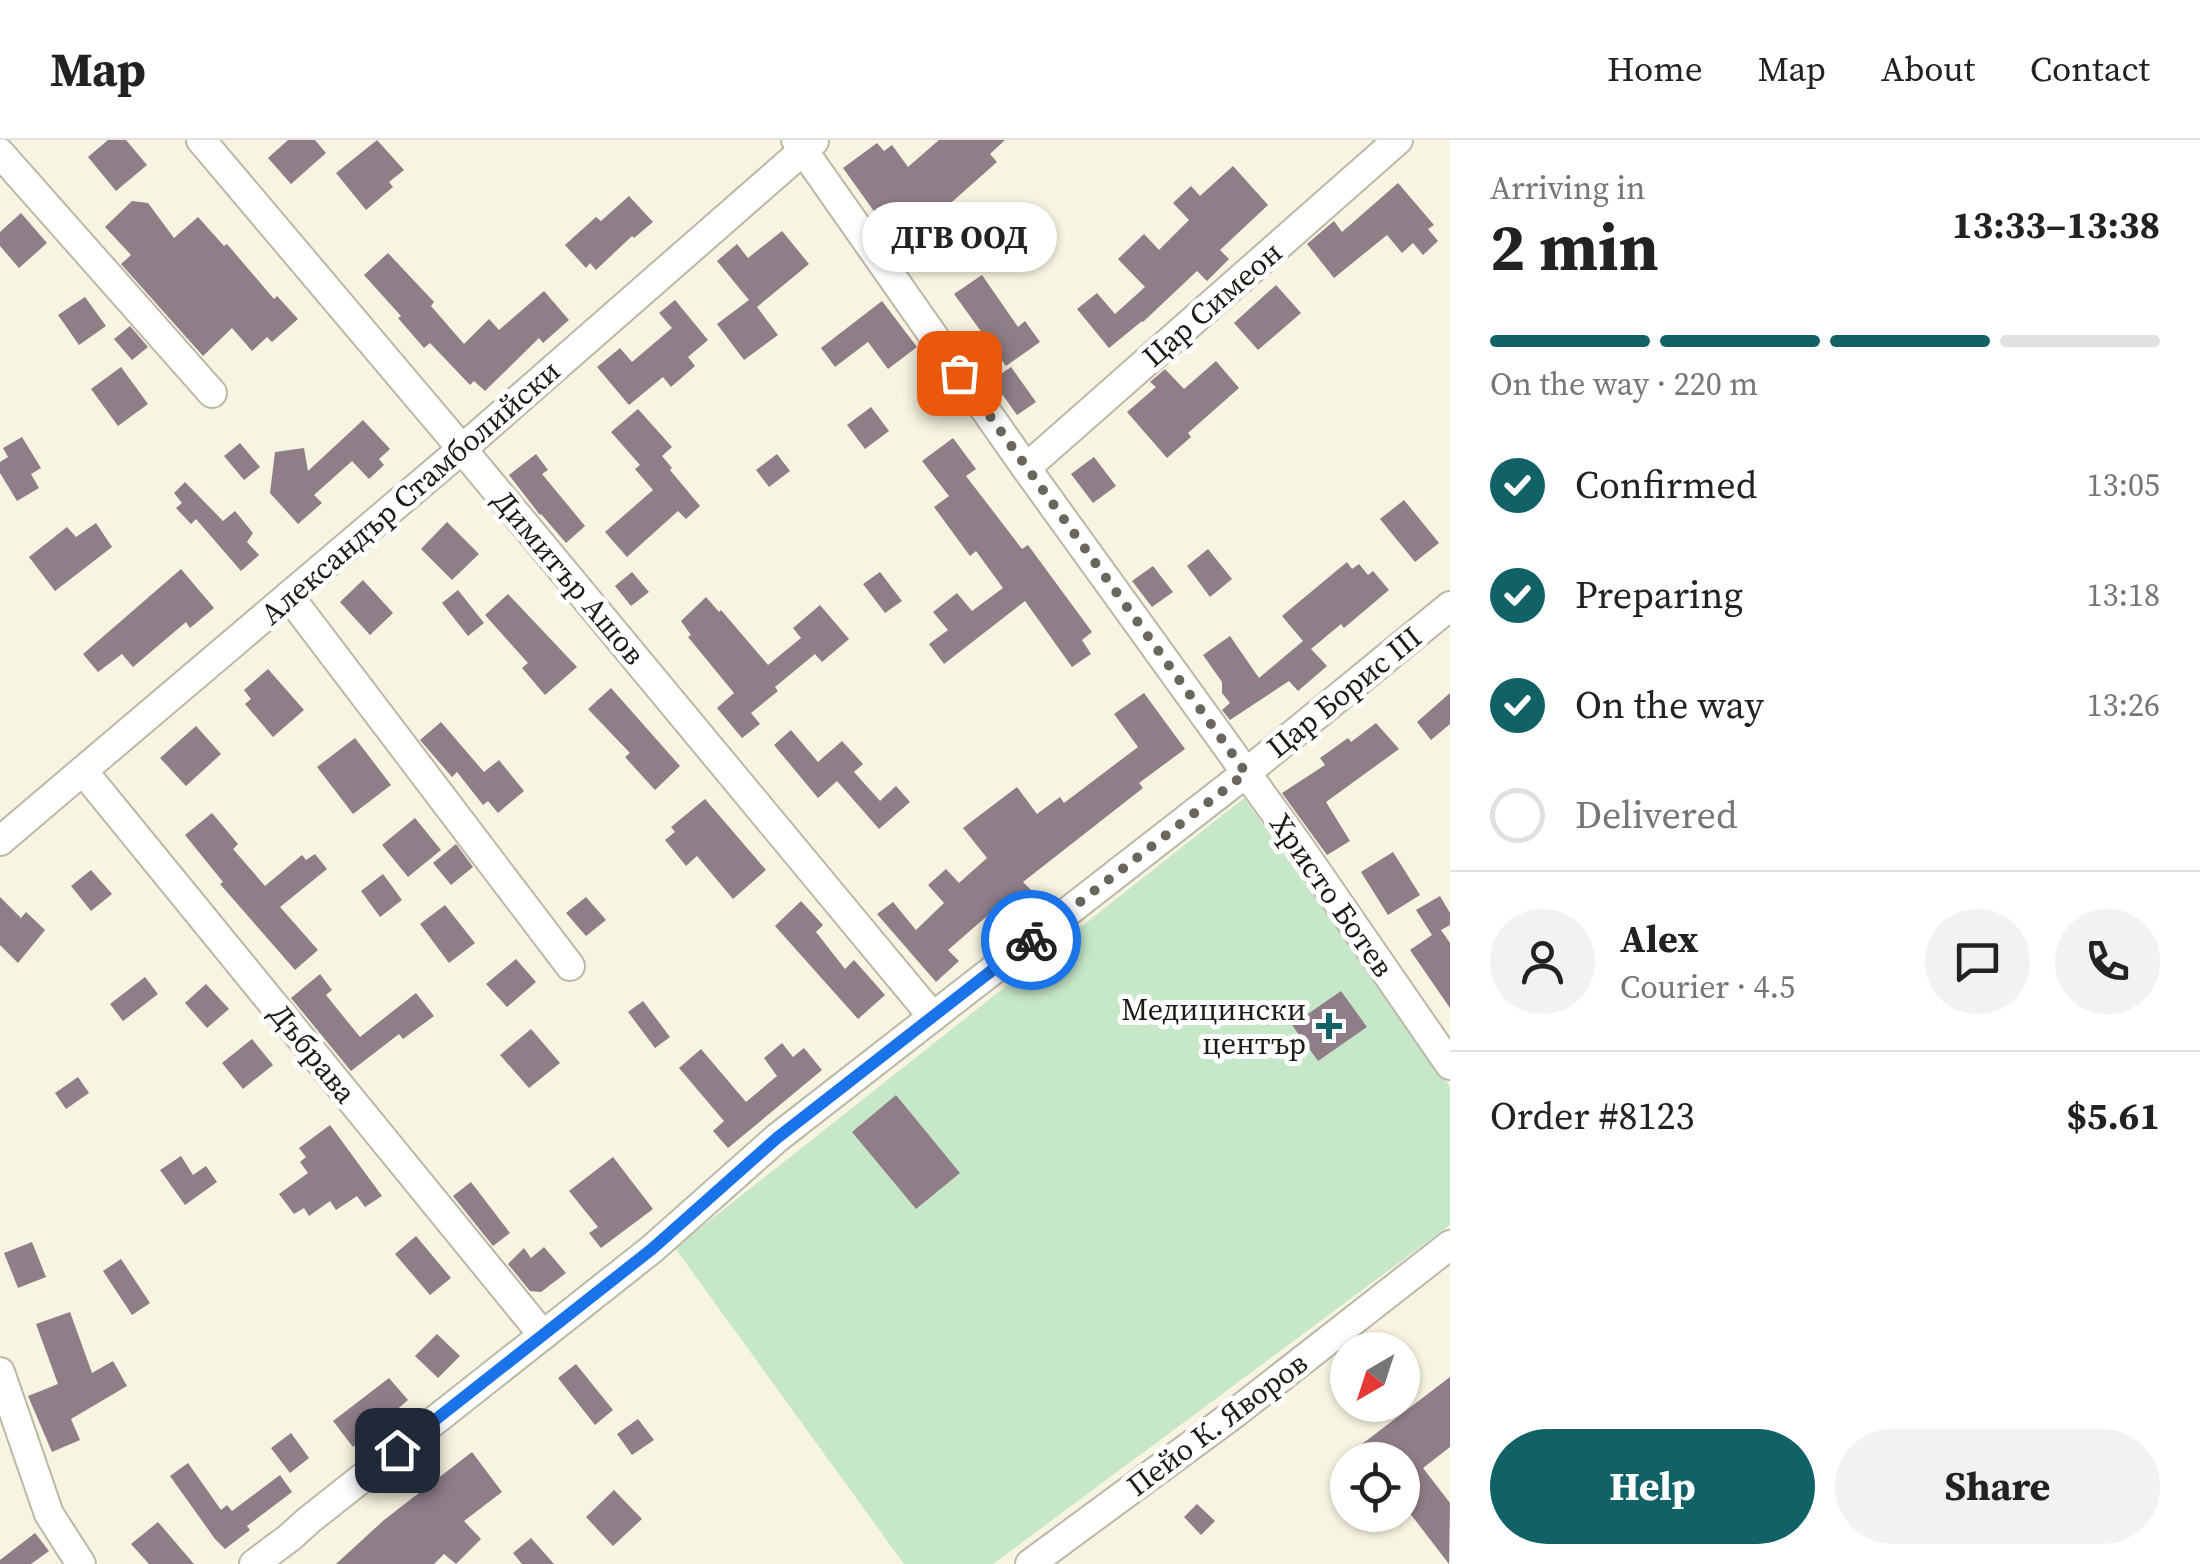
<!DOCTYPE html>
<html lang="en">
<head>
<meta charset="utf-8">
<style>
	body { margin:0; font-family:"Source Serif 4",serif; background:#f2f2f2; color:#222; height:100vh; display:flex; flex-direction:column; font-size:38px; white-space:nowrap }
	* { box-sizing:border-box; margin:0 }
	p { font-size:32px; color:#767676 }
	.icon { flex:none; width:55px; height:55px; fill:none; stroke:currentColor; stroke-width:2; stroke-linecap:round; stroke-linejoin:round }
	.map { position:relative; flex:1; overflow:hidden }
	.details { display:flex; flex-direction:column; background:#fff; width:750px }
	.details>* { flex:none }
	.needle { width:65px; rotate:219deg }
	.buttons { position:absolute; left:1330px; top:1192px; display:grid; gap:20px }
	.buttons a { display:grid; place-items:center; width:90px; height:90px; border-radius:50%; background:#fff; box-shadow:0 2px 8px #0004; font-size:50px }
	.pin { position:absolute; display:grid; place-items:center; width:85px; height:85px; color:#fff; margin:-42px; border-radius:20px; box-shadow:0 5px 15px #0006 }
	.courier { position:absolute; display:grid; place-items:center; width:100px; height:100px; margin:-50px; border:8px solid #1a73e8; border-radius:50%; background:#fff; color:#222; box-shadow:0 2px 12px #0007 }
	.bubble { position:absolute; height:70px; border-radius:35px; background:#fff; box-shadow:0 2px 8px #0004; font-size:32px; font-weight:700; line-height:70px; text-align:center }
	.head em { font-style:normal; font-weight:700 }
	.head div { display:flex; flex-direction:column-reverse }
	.head { display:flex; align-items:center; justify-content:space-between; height:170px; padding:0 40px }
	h1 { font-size:65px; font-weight:700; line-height:75px }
	.bar { display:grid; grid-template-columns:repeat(4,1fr); gap:15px 10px; align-content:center; height:120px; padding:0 40px }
	.bar i { height:12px; border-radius:8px; background:#e0e0e0 }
	.bar .on { background:#116267 }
	.bar p { grid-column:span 4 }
	.line { display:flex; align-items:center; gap:25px; padding:0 40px; border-top:2px solid #e0e0e0 }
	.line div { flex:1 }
	.round { display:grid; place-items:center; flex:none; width:105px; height:105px; border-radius:52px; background:#f2f2f2 }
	ol { padding:0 40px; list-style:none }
	li { display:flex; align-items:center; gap:30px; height:110px }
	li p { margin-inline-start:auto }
	li .icon { padding:10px; border-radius:50%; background:#116267; color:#fff; stroke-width:4 }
	li:last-child { color:#767676 }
	li i { width:55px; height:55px; border:5px solid #e0e0e0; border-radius:50% }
	.cta { display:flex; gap:20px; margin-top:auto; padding:20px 40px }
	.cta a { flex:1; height:115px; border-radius:60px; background:#116267; color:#fff; font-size:40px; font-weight:700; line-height:115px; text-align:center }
	.cta a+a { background:#f2f2f2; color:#222 }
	header { display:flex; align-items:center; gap:60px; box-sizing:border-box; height:140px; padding:0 50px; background:#fff; border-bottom:2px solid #e0e0e0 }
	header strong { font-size:48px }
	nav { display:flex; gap:55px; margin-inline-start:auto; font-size:35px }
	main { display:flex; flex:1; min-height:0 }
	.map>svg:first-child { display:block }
</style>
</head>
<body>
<header>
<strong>Map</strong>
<nav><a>Home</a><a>Map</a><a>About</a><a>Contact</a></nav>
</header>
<main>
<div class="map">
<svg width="1450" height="1424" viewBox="0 0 1450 1424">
	<rect width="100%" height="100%" fill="#f7f4e1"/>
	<path fill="#c6e8c9" d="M1244 658 1450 947V1085L993 1424H904L675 1108Z"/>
	<g fill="#8f7e88">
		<path d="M108 0H126L147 25 116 51 88 17Z"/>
		<path d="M288 0H315L326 13 291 44 268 18Z"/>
		<path d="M377 0 404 30 389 42 393 47 366 70 336 33Z"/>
		<path d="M939 0H1005L990 14 997 22 944 69 953 80 922 106 893 72 881 81 843 28 877 3 884 11 892 5 908 27Z"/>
		<path d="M1233 26 1268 65 1220 110 1229 119 1207 141 1197 131 1143 182 1142 181 1109 208 1077 169 1097 153 1115 174 1145 147 1118 119 1144 94 1159 110 1189 80 1173 63 1191 46 1200 56Z"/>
		<path d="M1398 43 1434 85 1428 89 1438 101 1423 115 1413 103 1402 113 1387 95 1334 138 1307 104 1334 81 1342 92Z"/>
		<path d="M629 56 653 82 634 98 632 96 596 130 590 123 586 128 565 105 596 77 601 81Z"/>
		<path d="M132 61 148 63 174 98 198 77 224 106 227 104 274 159 277 156 298 179 272 202 267 197 252 211 232 188 203 216 121 124 131 115 105 87Z"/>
		<path d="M21 73 47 103 19 128 0 106V92Z"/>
		<path d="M782 91 809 124 757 167 778 195 744 220 717 184 749 160 717 121 737 104 748 118Z"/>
		<path d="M388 113 434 162 431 166 464 204 489 179 499 190 544 151 569 180 543 203 539 198 485 251 474 241 470 245 430 203 424 208 398 178 401 176 364 135Z"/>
		<path d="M982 135 1018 187 1025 181 1040 202 1006 226 954 154Z"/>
		<path d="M1276 145 1301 173 1258 210 1234 183Z"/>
		<path d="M85 157 106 186 79 205 58 175Z"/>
		<path d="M675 160 708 200 688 217 695 226 671 247 663 237 629 265 597 227 620 208 632 222 672 188 659 173Z"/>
		<path d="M882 161 917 207 888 229 868 202 835 227 821 208Z"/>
		<path d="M130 186 148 207 132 220 114 199Z"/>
		<path d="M1216 221 1239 248 1188 293 1191 297 1167 318 1127 272 1156 247 1150 242 1165 229 1184 249Z"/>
		<path d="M121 227 148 264 118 286 91 249Z"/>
		<path d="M1011 227 1036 262 1017 275 992 240Z"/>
		<path d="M871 267 889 291 865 309 847 285Z"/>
		<path d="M638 269 672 307 662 316 672 328 670 330 700 366 686 379 678 371 627 417 605 392 653 350 635 329 640 325 611 292Z"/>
		<path d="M363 280 390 309 379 319 384 325 369 339 352 321 314 355 322 363 298 384 270 353 275 312 304 308 308 331Z"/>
		<path d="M22 297 41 328 31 334 39 348 17 361 0 333V322L8 317 3 308Z"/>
		<path d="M953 298 976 329 966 336 1022 409 1028 405 1092 492 1082 500 1091 514 1072 527 1025 461 944 524 929 504 948 490 933 472 957 453 972 471 1003 448 976 411 970 416 934 367 949 356 922 321Z"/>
		<path d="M240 303 260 327 244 340 224 316Z"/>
		<path d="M536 314 548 330 542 334 585 386 566 403 541 374 540 375 509 335Z"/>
		<path d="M777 314 790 331 769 347 756 330Z"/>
		<path d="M1094 317 1116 346 1093 363 1071 334Z"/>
		<path d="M185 342 223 381 235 371 253 393 247 402 259 415 241 431 196 379 191 384 176 368 182 363 174 353Z"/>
		<path d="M1404 360 1439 403 1415 422 1380 379Z"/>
		<path d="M447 382 479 414 452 440 421 409Z"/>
		<path d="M96 383 112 407 55 451 29 417 67 387 76 397Z"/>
		<path d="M1208 409 1232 439 1210 457 1187 426Z"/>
		<path d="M1347 422 1352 429 1359 424 1368 435 1373 431 1389 450 1344 488 1341 484 1311 509 1327 526 1298 551 1289 541 1230 580 1222 570 1230 563 1222 553V542L1203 515 1230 496 1259 538 1303 501 1282 476Z"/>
		<path d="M1153 426 1173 452 1152 467 1132 441Z"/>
		<path d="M181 429 214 468 190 488 186 482 133 527 122 514 98 532 83 514Z"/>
		<path d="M632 432 649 452 631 466 615 446Z"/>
		<path d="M880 432 902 461 885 473 863 444Z"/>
		<path d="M363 440 393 473 370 495 340 462Z"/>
		<path d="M458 450 484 483 468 496 442 463Z"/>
		<path d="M508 454 577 527 545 555 522 528 528 523 485 475Z"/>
		<path d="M706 457 719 472 721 470 768 525 801 498 793 488 820 465 849 499 822 522 815 514 775 547 778 551 751 573 760 584 742 598 717 568 734 553 688 497 691 495 681 481Z"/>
		<path d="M268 529 304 570 273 597 245 564 251 559 244 550Z"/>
		<path d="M611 548 680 626 655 650 625 617 630 613 588 569Z"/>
		<path d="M1144 553 1185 609 1139 643 1143 648 1023 742 1039 758 1025 772 1010 756 948 810 959 821 936 842 877 774 893 762 916 790 944 763 928 745 946 729 959 743 987 718 963 688 1017 647 1037 674 1060 657 1064 663 1138 607 1114 574Z"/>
		<path d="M1450 553V584L1431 600 1417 582Z"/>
		<path d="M441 582 484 632 499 620 524 651 498 673 488 661 483 665 457 632 452 637 420 600Z"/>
		<path d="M1376 583 1399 609 1326 662 1350 701 1327 715 1282 653 1325 625 1320 618 1348 598 1351 602Z"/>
		<path d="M196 586 221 614 186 646 160 618Z"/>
		<path d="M791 590 818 622 842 601 863 624 854 632 880 661 896 646 910 662 879 689 837 641 818 658 774 605Z"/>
		<path d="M355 598 391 645 353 674 317 627Z"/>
		<path d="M705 659 766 730 733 759 697 716 686 726 665 700 675 692 671 687Z"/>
		<path d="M212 673 238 704 233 709 265 746 302 715 306 720 315 714 327 729 280 767 318 810 295 830 220 744 223 742 185 695Z"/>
		<path d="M415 678 441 710 408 737 382 705Z"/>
		<path d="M456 704 473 727 451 745 433 723Z"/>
		<path d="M1393 712 1420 755 1388 775 1361 732Z"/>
		<path d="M91 730 112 754 91 771 71 746Z"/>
		<path d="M383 734 402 760 380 777 361 751Z"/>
		<path d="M1440 756 1450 773V785L1441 790 1450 803V868L1410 810 1432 795 1416 770Z"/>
		<path d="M0 757 21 778 26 772 45 790 18 823 0 805Z"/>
		<path d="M586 757 606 780 586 796 566 773Z"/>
		<path d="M801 761 823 785 816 792 845 829 854 820 885 855 858 879 775 786Z"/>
		<path d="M445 765 475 803 449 823 420 784Z"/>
		<path d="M516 819 536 842 507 867 486 844Z"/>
		<path d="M320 834 332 850 326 855 360 897 416 853 434 876 403 899 399 894 351 931 291 858Z"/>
		<path d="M145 837 158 854 123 881 110 864Z"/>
		<path d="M206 844 229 869 207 888 185 863Z"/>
		<path d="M1341 851 1367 887 1318 921 1292 885Z"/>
		<path d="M643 861 670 897 655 908 628 872Z"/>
		<path d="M531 889 560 923 529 948 500 915Z"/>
		<path d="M252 899 273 925 243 949 222 923Z"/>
		<path d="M782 903 793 917 804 908 822 930 728 1008 713 991 724 981 679 928 701 909 746 962 777 936 764 918Z"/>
		<path d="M78 937 89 953 66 969 55 953Z"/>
		<path d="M896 955 960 1033 916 1069 852 992Z"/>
		<path d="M330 985 382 1056 365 1067 357 1056 336 1070 330 1061 309 1076 304 1068 294 1074 279 1054 308 1033 300 1022 306 1017 299 1008Z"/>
		<path d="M181 1016 193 1035 206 1026 217 1042 185 1065 160 1030Z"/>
		<path d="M613 1017 653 1069 601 1108 589 1093 598 1087 569 1051Z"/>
		<path d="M471 1042 510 1093 493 1106 453 1056Z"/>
		<path d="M416 1096 451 1138 430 1155 395 1114Z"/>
		<path d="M32 1102 46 1137 18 1148 4 1113Z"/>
		<path d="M544 1107 566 1133 541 1152 530 1151 508 1124 524 1108 531 1118Z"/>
		<path d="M121 1119 150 1163 132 1175 103 1131Z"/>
		<path d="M70 1172 92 1233 113 1221 127 1246 71 1279 80 1300 52 1312 28 1256 58 1244 36 1184Z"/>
		<path d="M437 1194 460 1216 438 1238 415 1216Z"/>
		<path d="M576 1224 613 1270 595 1285 558 1238Z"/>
		<path d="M1450 1237V1307L1423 1328 1450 1363 1449 1424 1402 1363V1320H1341Z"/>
		<path d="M389 1238 408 1260 353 1307 333 1281Z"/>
		<path d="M638 1279 654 1300 632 1315 617 1294Z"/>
		<path d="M291 1293 309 1318 290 1333 271 1308Z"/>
		<path d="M472 1312 502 1352 464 1381 481 1399 456 1424 444 1414 434 1424H336L384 1380Z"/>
		<path d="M188 1323 221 1370 227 1365 232 1371 280 1335 292 1352 247 1386 250 1390 225 1409 215 1399 170 1336Z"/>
		<path d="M614 1350 642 1379 613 1406 586 1377Z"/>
		<path d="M1197 1364 1215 1381 1201 1395 1184 1377Z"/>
		<path d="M158 1382 194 1424H149L131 1404Z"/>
		<path d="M35 1393 49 1411 31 1424H0V1420Z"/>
		<path d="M531 1398 554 1424H522L513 1413Z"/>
	</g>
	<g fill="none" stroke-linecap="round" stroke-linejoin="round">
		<g stroke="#bbb8a6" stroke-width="32">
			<g id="street">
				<path d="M201 0 462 309 933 877"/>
				<path d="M796 0 1026 328 1299 706 1450 925"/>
				<path d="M0 13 212 253"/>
				<path d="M1026 328 1398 0"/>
				<path d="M289 456 570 826"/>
				<path d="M83 631 543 1195"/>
				<path d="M0 701 462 309 814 1"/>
				<path d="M0 1232 49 1374 81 1424"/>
				<path d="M254 1424 289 1398 309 1380 652 1109 777 998 1246 633 1450 466"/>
				<path d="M1030 1424 1235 1273 1450 1105"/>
			</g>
		</g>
		<use href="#street" stroke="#fff" stroke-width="28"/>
	</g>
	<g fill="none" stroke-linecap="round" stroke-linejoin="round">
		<path stroke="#69675c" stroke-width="10" stroke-dasharray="0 18" d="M959 233 1246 633 1031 800"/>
		<path stroke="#1a73e8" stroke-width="12" d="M397 1310 652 1109 777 998 1031 800"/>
	</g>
	<path fill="#116267" stroke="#fff" stroke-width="4" d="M1324 871h10v10h10v10h-10v10h-10v-10h-10v-10h10z"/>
	<g text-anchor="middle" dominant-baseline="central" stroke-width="10" stroke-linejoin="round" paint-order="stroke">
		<g font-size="30" fill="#1c1b14" stroke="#fff">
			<text transform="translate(1212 164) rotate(-41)">Цар Симеон</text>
			<text transform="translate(410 352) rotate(-41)">Александър Стамболийски</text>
			<text transform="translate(569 437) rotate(50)">Димитър Ашов</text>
			<text transform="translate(1344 552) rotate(-39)">Цар Борис III</text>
			<text transform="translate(1332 755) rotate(55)">Христо Ботев</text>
			<text transform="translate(313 913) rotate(51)">Дъбрава</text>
			<text transform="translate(1217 1284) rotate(-37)">Пейо К. Яворов</text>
		</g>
		<g font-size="30" fill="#1c1b14" stroke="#fff" text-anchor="end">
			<text x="1306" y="869">Медицински<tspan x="1306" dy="34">център</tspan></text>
		</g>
	</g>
</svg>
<div class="buttons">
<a><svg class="needle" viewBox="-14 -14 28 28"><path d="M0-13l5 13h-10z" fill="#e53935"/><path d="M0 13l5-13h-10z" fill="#767676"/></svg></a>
<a><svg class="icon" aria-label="locate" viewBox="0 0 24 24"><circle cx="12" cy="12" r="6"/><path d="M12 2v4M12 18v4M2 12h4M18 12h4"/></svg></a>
</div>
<div class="pin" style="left:959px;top:233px;background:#ea580c"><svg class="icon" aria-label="bag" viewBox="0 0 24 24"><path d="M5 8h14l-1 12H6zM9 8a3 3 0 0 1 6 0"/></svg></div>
<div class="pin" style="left:397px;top:1310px;background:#1f2937"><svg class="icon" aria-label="home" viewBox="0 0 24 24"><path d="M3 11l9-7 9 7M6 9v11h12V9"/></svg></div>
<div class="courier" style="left:1031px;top:800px"><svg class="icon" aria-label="bike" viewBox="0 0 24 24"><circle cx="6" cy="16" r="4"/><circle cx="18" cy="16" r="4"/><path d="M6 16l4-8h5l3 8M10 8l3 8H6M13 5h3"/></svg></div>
<div class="bubble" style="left:862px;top:62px;width:195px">ДГВ ООД</div>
</div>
<section class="details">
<div class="head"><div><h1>2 min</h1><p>Arriving in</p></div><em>13:33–13:38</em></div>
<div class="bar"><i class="on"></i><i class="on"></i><i class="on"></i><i></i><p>On the way · 220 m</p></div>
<ol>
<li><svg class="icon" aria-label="check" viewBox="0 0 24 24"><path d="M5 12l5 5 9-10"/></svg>Confirmed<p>13:05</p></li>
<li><svg class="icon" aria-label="check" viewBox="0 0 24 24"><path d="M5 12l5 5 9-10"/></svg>Preparing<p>13:18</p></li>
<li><svg class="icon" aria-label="check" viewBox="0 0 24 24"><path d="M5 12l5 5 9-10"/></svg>On the way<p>13:26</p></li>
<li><i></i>Delivered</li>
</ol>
<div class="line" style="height:180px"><a class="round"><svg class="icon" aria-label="person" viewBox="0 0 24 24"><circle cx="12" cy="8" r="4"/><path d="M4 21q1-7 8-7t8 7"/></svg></a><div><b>Alex</b><p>Courier · 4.5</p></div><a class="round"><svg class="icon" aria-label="chat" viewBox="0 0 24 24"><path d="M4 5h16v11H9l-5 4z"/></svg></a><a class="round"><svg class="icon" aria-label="phone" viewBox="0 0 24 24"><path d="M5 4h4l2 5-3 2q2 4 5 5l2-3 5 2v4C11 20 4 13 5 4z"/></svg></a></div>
<div class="line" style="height:130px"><div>Order #8123</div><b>$5.61</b></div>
<div class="cta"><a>Help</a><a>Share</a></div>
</section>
</main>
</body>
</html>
